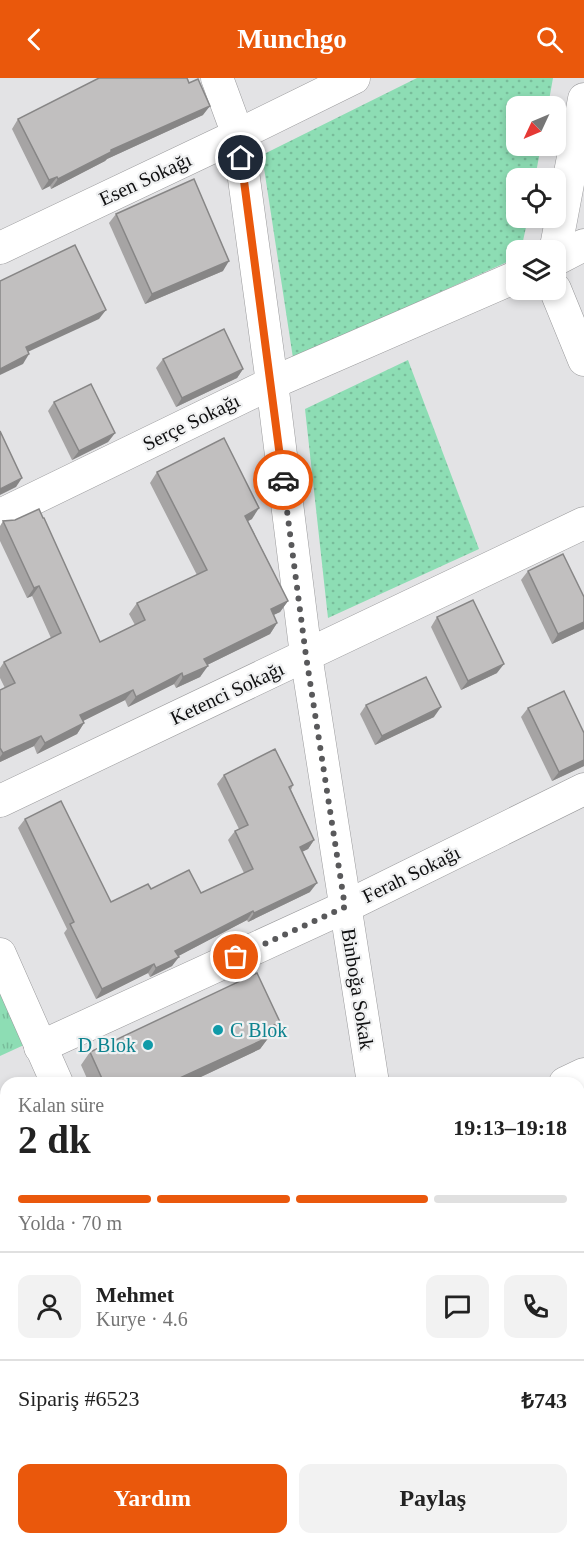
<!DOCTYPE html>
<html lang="tr">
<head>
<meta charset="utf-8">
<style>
	body { margin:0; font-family:Georgia,serif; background:#f2f2f2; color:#222; height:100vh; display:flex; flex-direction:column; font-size:22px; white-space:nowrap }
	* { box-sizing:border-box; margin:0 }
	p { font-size:20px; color:#767676 }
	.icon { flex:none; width:33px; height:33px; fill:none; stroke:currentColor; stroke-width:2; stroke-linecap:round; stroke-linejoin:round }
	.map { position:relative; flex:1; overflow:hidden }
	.sheet { position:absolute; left:0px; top:999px; width:585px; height:468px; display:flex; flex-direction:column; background:#fff; border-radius:18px 18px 0 0; box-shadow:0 3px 9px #0003 }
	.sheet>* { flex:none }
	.needle { width:39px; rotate:226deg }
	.buttons { position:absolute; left:506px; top:18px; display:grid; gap:12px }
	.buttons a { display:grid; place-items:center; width:60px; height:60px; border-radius:12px; background:#fff; box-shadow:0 3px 9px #0003; font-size:30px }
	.pin { position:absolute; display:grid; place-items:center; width:51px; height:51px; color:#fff; margin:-26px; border:3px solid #fff; border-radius:50%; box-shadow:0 2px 6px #0007 }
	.courier { position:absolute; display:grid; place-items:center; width:60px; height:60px; margin:-30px; border:4px solid #ea580c; border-radius:50%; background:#fff; color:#222; box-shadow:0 2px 8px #0007 }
	.head em { font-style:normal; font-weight:700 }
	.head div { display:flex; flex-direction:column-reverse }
	.head { display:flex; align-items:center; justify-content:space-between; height:102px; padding:0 18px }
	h1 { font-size:39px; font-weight:700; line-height:45px }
	.bar { display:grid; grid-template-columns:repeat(4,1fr); gap:9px 6px; align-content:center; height:72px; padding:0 18px }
	.bar i { height:8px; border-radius:4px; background:#e0e0e0 }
	.bar .selected { background:#ea580c }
	.bar p { grid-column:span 4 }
	.line { display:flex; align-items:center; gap:15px; padding:0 18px; border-top:2px solid #e0e0e0 }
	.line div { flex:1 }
	.round { display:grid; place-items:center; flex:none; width:63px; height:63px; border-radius:12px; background:#f2f2f2 }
	.action { display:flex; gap:12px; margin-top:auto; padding:12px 18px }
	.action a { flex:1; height:69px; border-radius:12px; background:#ea580c; color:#fff; font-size:24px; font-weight:700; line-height:69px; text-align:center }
	.action a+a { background:#f2f2f2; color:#222 }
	header { display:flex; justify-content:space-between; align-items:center; height:78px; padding:0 18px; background:#ea580c; color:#fff; font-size:27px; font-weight:700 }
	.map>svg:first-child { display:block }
</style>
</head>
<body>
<header><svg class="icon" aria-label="back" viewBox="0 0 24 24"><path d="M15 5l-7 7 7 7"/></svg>Munchgo<svg class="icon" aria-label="search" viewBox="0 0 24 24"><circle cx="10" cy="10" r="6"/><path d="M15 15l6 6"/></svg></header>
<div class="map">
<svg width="584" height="1467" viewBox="0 0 584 1467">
	<defs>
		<pattern id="grass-tufts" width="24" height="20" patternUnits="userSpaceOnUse" patternTransform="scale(1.5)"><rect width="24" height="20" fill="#8dddb4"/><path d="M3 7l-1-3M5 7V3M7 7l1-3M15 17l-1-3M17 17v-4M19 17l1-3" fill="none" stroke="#78bc9a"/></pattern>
		<pattern id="park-dots" width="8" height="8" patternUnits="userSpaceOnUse" patternTransform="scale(1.5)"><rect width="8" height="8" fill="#8dddb4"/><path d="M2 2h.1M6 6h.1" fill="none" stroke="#78bc9a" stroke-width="1.8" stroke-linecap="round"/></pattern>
	</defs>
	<rect width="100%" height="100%" fill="#e3e3e5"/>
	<path fill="url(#grass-tufts)" d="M0 914 24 967 0 978Z"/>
	<g fill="url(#park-dots)">
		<path d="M417 0H553L548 28H516V68H541L535 100H516V140H528L521 172H516V180L293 280 262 77Z"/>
		<path d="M408 282 479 471 328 540 305 331Z"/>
	</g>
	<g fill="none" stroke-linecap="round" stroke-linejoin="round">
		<g stroke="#9a9a9c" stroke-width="33">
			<g id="minor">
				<path d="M217 0 238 57 272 305 306 577 373 1005"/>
				<path d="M0 170 238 57 354 0"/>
				<path d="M555 174 584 21"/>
				<path d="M555 182 584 167"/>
				<path d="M555 211 584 282"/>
				<path d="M0 437 272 305 516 199"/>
				<path d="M0 723 584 445"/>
				<path d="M0 876 57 1005"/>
				<path d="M40 969 345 829 584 711"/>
				<path d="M565 1005 584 996"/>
				<path d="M579 1261 584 1259"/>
				<path d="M0 1271 6 1269"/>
				<path d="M0 1429 6 1442"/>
				<path d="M551 1461 553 1467"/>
				<path d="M341 1467 354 1461"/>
			</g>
		</g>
		<use href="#minor" stroke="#fff" stroke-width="32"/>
	</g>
	<g fill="#a6a4a4">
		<path d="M203 37 107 81 105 83 51 111 50 108 42 112 12 51 18 41Z"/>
		<path d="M116 136 223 193 145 226 109 145Z"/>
		<path d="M163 281 243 291 237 300 176 329 156 290Z"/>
		<path d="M54 324 115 355 108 364 72 382 48 333Z"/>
		<path d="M157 394 252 441 248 443 288 523 280 534 273 537 277 545 270 556 207 587 200 599 176 610 174 606 128 629 125 622 83 643 84 645 77 656 37 676 34 668 0 684V612L5 610 0 600V590L4 584 51 560 32 518 27 520 0 463V448L3 443 100 564 135 547 129 536 137 525 197 497 150 405Z"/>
		<path d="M528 493 584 551 552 566 521 502Z"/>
		<path d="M437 539 497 595 461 612 431 549Z"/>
		<path d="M366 627 434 639 375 667 360 636Z"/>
		<path d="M528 630 584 688 552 703 521 639Z"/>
		<path d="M224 697 293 707 291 712 314 762 308 771 302 774 310 814 248 844 247 842 178 878 172 888 150 899 148 895 96 921 64 855 67 851 18 750 25 741 111 824 151 811 201 815 244 795 228 762 235 753 239 751 217 706Z"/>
		<path d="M272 957 269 959 260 971 188 1005H89L81 987 90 974Z"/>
		<path d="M5 1301H6V1334L0 1321V1309Z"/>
		<path d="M584 1411V1458L579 1448V1413Z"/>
		<path d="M59 1461H125L127 1467H62Z"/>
		<path d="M184 1461H266L253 1467H187Z"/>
		<path d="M413 1461H534L537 1467H413L412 1463Z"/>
	</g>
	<g fill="#878686">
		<path d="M210 28 203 37 107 81 105 83 51 111 58 101 111 72Z"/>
		<path d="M57 99 50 108 42 112 49 102Z"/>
		<path d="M229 183 223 193 145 226 152 216Z"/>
		<path d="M106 232 99 241 19 278 26 269Z"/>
		<path d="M29 276 23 286 0 297V291Z"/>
		<path d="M243 291 237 300 176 329 182 320Z"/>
		<path d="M115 355 108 364 72 382 79 373Z"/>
		<path d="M22 400 16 409 0 417V411Z"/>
		<path d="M259 430 252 441 238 448 245 438Z"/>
		<path d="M39 508 32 518 27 520 34 510Z"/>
		<path d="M288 523 280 534 263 542 271 531Z"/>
		<path d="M584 544V551L552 566 558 556Z"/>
		<path d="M277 545 270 556 197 592 204 581Z"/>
		<path d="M504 586 497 595 461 612 468 603Z"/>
		<path d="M208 588 200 599 176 610 183 599Z"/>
		<path d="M182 595 174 606 128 629 136 619Z"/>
		<path d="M133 612 125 622 73 648 80 637Z"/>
		<path d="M441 629 434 639 375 667 382 658Z"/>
		<path d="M84 645 77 656 37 676 45 665Z"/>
		<path d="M41 658 34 668 0 684V679L3 675Z"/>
		<path d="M584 682V688L552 703 559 694Z"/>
		<path d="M314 762 308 771 293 778 300 769Z"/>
		<path d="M317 805 310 814 248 844 254 835Z"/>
		<path d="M253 833 247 842 169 883 175 873Z"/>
		<path d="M179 879 172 888 150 899 156 890Z"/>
		<path d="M154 886 148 895 96 921 102 911Z"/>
		<path d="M280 944 272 957 268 959H269L260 971 188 1005H169Z"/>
		<path d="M0 1169 6 1171V1188L0 1186Z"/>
		<path d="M584 1330V1337L579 1339V1332Z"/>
		<path d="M248 1461H266L253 1467H235Z"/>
	</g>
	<g fill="#c1bfbf" stroke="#878686" stroke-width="1.5">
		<path d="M99 0H187L189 5 198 1 210 28 111 72V74L58 101 57 99 49 102 18 41Z"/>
		<path d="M194 101 229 183 152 216 116 136Z"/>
		<path d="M75 167 106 232 26 269 29 276 0 291V203Z"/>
		<path d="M224 251 243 291 182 320 163 281Z"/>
		<path d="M91 306 115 355 79 373 54 324Z"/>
		<path d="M0 353 22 400 0 411Z"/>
		<path d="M224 360 259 430 245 438 288 523 271 531 277 545 204 581 208 588 183 599 182 595 136 619 133 612 80 637 84 645 45 665 41 658 3 675 0 670V612L15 605 4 584 61 555 39 508 34 510 3 443 15 442 39 431 43 440H44L100 564 145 542 137 525 207 492 157 394Z"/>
		<path d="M563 476 584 519V544L558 556 528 493Z"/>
		<path d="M473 522 504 586 468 603 437 539Z"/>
		<path d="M426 599 441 629 382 658 366 627Z"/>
		<path d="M564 613 584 655V682L559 694 528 630Z"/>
		<path d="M275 671 293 707 289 709 314 762 300 769 317 805 254 835 253 833 175 873 179 879 156 890 154 886 102 911 70 846 74 844 25 741 61 723 111 824 148 806 151 811 189 792 201 815 253 791 235 753 248 747 224 697Z"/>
		<path d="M257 895 280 944 265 952 269 959 169 1005H104L90 974Z"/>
		<path d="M0 1044 6 1046V1171L0 1169Z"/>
		<path d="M584 1275V1330L579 1332V1277Z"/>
		<path d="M584 1411V1435L579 1425V1413Z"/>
		<path d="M70 1461H125L127 1467H73Z"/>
		<path d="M199 1461H248L235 1467H201Z"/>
		<path d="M426 1461H534L537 1467H429Z"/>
	</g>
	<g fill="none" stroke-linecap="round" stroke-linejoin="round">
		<path stroke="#59595b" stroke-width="6" stroke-dasharray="0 10.8" d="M236 879 345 829 306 578 283 402"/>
		<path stroke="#ea580c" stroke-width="8" d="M241 80 283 402"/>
	</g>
	<g fill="#0f9aa8" stroke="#f0f1f2" stroke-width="2">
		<circle cx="218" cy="952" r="6"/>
		<circle cx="148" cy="967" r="6"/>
	</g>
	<g text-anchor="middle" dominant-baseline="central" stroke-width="4.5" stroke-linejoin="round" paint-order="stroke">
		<g font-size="20" fill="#0f0f10" stroke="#f0f1f2">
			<text transform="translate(145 101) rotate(-25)">Esen Sokağı</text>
			<text transform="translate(191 344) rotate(-26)">Serçe Sokağı</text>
			<text transform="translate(227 615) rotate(-25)">Ketenci Sokağı</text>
			<text transform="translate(411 796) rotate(-26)">Ferah Sokağı</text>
			<text transform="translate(358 911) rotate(81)">Binboğa Sokak</text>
		</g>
		<g font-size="20" fill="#0d838f" stroke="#f0f1f2" text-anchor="start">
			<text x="230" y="952">C Blok</text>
			<text x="136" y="967" text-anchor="end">D Blok</text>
		</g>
	</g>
</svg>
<div class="buttons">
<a><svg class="needle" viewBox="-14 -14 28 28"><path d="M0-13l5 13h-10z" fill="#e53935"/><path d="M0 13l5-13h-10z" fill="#767676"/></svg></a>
<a><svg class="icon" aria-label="locate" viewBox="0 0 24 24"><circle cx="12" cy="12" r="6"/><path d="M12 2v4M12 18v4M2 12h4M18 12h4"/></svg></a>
<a><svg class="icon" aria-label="layers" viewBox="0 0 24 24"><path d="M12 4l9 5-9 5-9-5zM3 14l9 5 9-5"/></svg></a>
</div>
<div class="pin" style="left:236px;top:879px;background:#ea580c"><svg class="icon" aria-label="bag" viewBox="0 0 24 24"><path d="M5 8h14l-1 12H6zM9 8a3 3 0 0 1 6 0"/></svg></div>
<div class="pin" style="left:241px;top:80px;background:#1f2937"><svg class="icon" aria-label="home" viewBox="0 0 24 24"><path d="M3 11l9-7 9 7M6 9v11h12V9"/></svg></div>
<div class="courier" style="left:283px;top:402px"><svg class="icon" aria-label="car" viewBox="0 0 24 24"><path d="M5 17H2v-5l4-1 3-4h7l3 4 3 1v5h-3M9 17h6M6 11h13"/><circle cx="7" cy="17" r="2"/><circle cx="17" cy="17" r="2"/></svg></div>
<section class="sheet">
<div class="head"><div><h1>2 dk</h1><p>Kalan süre</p></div><em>19:13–19:18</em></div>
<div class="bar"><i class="selected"></i><i class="selected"></i><i class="selected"></i><i></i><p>Yolda · 70 m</p></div>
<div class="line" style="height:108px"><a class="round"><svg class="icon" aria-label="person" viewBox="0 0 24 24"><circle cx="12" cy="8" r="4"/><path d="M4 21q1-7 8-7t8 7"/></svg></a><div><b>Mehmet</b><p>Kurye · 4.6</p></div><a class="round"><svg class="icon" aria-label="chat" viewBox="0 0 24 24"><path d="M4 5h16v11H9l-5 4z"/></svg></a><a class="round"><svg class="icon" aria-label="phone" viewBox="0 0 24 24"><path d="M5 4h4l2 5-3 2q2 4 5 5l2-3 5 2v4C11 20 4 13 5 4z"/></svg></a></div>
<div class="line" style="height:78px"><div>Sipariş #6523</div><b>₺743</b></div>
<div class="action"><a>Yardım</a><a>Paylaş</a></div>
</section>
</div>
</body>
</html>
